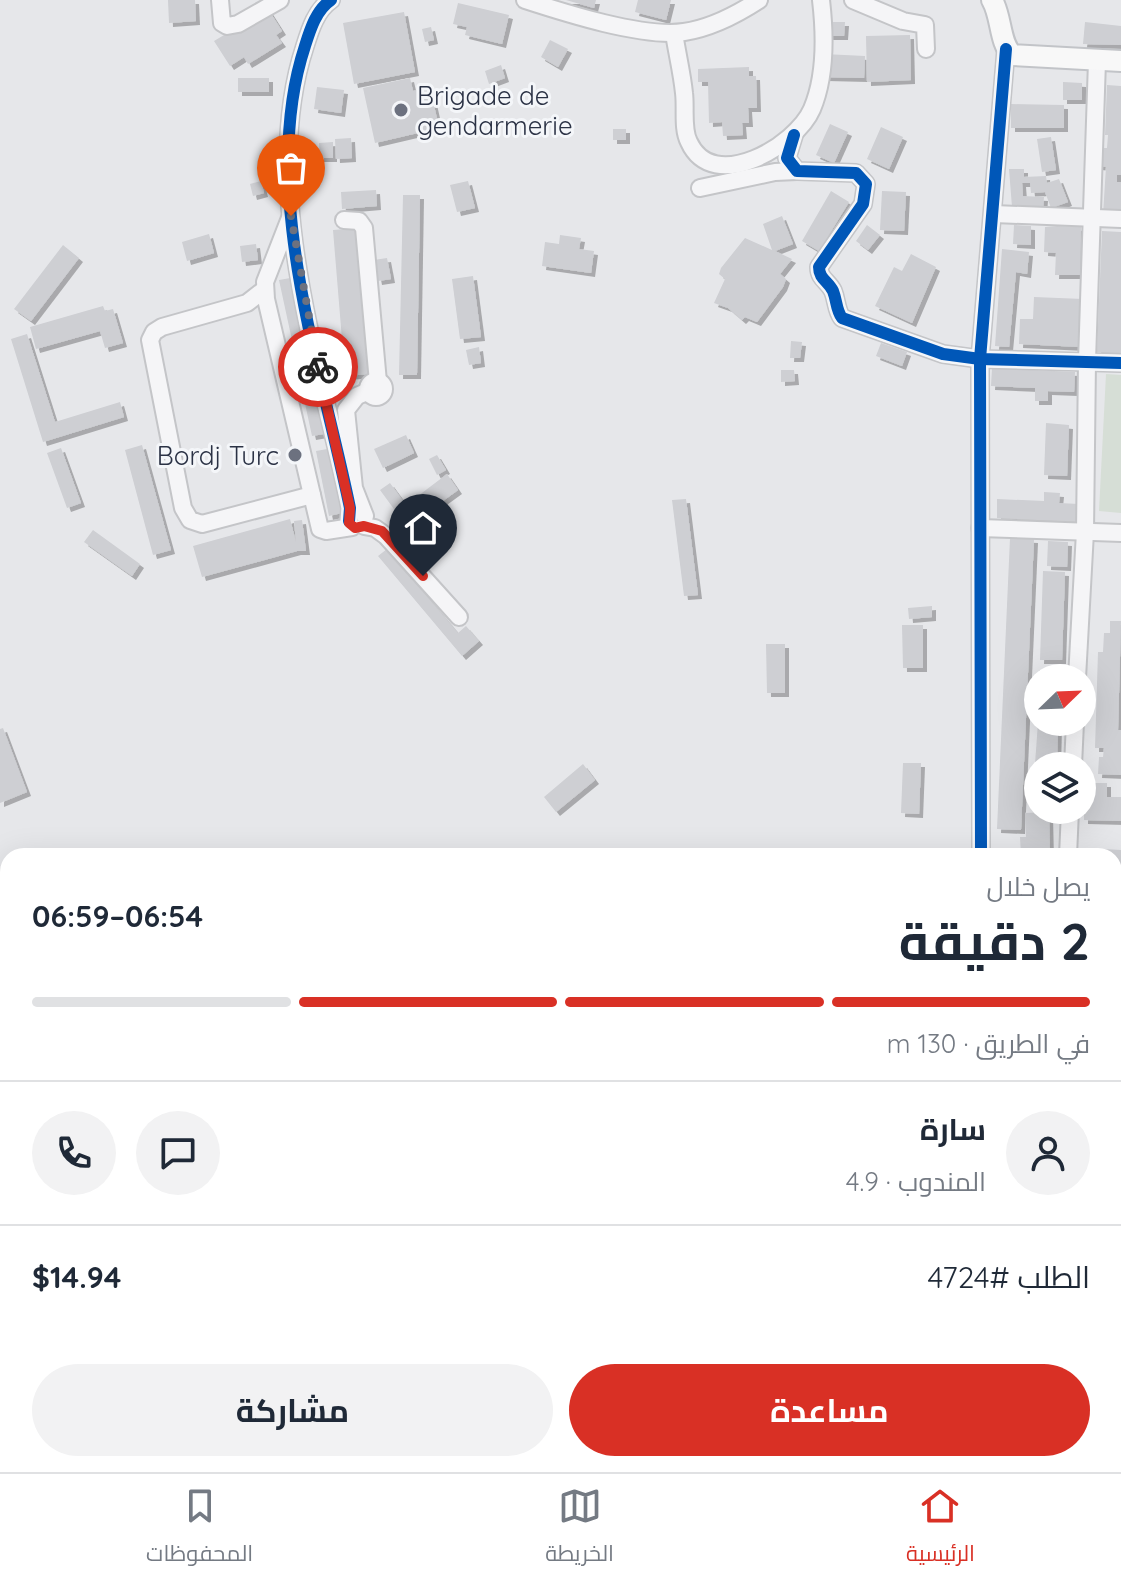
<!DOCTYPE html>
<html lang="ar">
<head>
<meta charset="utf-8">
<style>
	body { margin:0; font-family:Quicksand,Cairo,sans-serif; background:#f2f2f3; color:#1f2937; direction:rtl; height:100vh; display:flex; flex-direction:column; font-size:30px; white-space:nowrap }
	* { box-sizing:border-box; margin:0 }
	p { font-size:26px; color:#747a83 }
	.icon { flex:none; width:44px; height:44px; fill:none; stroke:currentColor; stroke-width:2; stroke-linecap:round; stroke-linejoin:round }
	.map { position:relative; flex:1; overflow:hidden; direction:ltr }
	.details { position:absolute; left:0px; top:848px; width:1122px; height:624px; display:flex; flex-direction:column; background:#fff; border-radius:24px 24px 0 0; box-shadow:0 8px 32px #0002; direction:rtl }
	.details>* { flex:none }
	.needle { width:52px; rotate:67deg }
	.fabs { position:absolute; left:1024px; top:664px; display:grid; gap:16px }
	.fabs a { display:grid; place-items:center; width:72px; height:72px; border-radius:50%; background:#fff; box-shadow:0 8px 32px #0002; font-size:40px }
	.pin { position:absolute; display:grid; place-items:center; width:68px; height:68px; color:#fff; margin:-82px -34px; border-radius:50% 50% 50% 0; rotate:-45deg; box-shadow:0 0 8px #0007 }
	.pin .icon { rotate:45deg }
	.courier { position:absolute; display:grid; place-items:center; width:80px; height:80px; margin:-40px; border:6px solid #d93025; border-radius:50%; background:#fff; color:#222; box-shadow:0 2px 10px #0007 }
	.head em { font-style:normal; font-weight:700 }
	.head div { display:flex; flex-direction:column-reverse }
	.head { display:flex; align-items:center; justify-content:space-between; height:136px; padding:0 32px }
	h1 { font-size:52px; font-weight:700; line-height:60px }
	.bar { display:grid; grid-template-columns:repeat(4,1fr); gap:12px 8px; align-content:center; height:96px; padding:0 32px }
	.bar i { height:10px; border-radius:6px; background:#e0e1e3 }
	.bar .on { background:#d93025 }
	.bar p { grid-column:span 4 }
	.line { display:flex; align-items:center; gap:20px; padding:0 32px; border-top:2px solid #e0e1e3 }
	.line div { flex:1 }
	.round { display:grid; place-items:center; flex:none; width:84px; height:84px; border-radius:42px; background:#f2f2f3 }
	.primary-button { display:flex; gap:16px; margin-top:auto; padding:16px 32px }
	.primary-button a { flex:1; height:92px; border-radius:48px; background:#d93025; color:#fff; font-size:32px; font-weight:700; line-height:92px; text-align:center }
	.primary-button a+a { background:#f2f2f3; color:#1f2937 }
	.tab-bar { display:flex; justify-content:space-around; align-items:center; height:112px; border-top:2px solid #e0e1e3; background:#fff; font-size:22px; color:#747a83 }
	.tab-bar a { display:grid; justify-items:center; gap:4px }
	.tab-bar .on { color:#d93025 }
	.map>svg:first-child { display:block }
</style>
</head>
<body>
<div class="map">
<svg width="1121" height="1472" viewBox="0 0 1121 1472">
	<defs>
		<filter id="shadow"><feDropShadow dx="4" dy="4" stdDeviation="0" flood-color="#0004"/></filter>
	</defs>
	<rect width="100%" height="100%" fill="#e6e7ea"/>
	<path fill="#d4d6dd" d="M708 1464H912L917 1472H697Z"/>
	<path fill="#d6ded6" d="M1106 374 1121 375V513L1099 511Z"/>
	<g fill="#cecfd3" filter="url(#shadow)">
		<path d="M168 0H195L196 21 169 23Z"/>
		<path d="M566 0H596L594 8Z"/>
		<path d="M638 0H671L666 20 635 12Z"/>
		<path d="M458 3 509 15 502 44 465 35 467 27 453 24Z"/>
		<path d="M268 9 282 31 276 35 282 43 248 64 244 57 230 66 214 41Z"/>
		<path d="M404 12 415 72 354 84 343 23Z"/>
		<path d="M827 22H845L844 36H827Z"/>
		<path d="M1085 22 1121 26V45L1083 44Z"/>
		<path d="M431 27 434 40 425 42 422 29Z"/>
		<path d="M910 35 911 80 867 82 866 36Z"/>
		<path d="M550 40 568 49 558 67 541 57Z"/>
		<path d="M824 54 865 56 864 78 823 77Z"/>
		<path d="M501 65 505 78 489 84 485 71Z"/>
		<path d="M749 67V76H756L757 108H748L749 123H742L743 135 723 136 722 122 709 123 708 82H698V69Z"/>
		<rect x="238" y="78" width="31" height="14"/>
		<path d="M410 78 413 91 430 87 439 128 375 143 363 88Z"/>
		<path d="M1063 82 1082 83V100H1063Z"/>
		<path d="M1107 85 1121 86V175H1117V182H1121V216L1103 215 1106 167 1098 166 1099 148H1107L1108 135H1105Z"/>
		<path d="M317 87 344 90 341 113 314 109Z"/>
		<path d="M1011 104 1064 105V128H1011Z"/>
		<path d="M830 124 848 132 834 163 816 155Z"/>
		<path d="M881 127 903 137 889 169 867 159Z"/>
		<rect x="613" y="129" width="13" height="11"/>
		<path d="M1051 137 1056 170 1042 172 1037 139Z"/>
		<path d="M351 138 352 158 336 159 335 139Z"/>
		<path d="M333 142V158H320L319 143Z"/>
		<path d="M1009 169H1024V177L1046 176 1047 183 1059 179 1068 202 1051 208 1045 192 1031 193 1030 183H1022L1023 196 1044 197 1043 209 1012 207Z"/>
		<path d="M261 181 264 193 253 196 250 184Z"/>
		<path d="M468 181 475 208 457 212 450 185Z"/>
		<path d="M376 190 377 206 342 209 341 192Z"/>
		<path d="M831 191 849 202 819 251 802 241Z"/>
		<path d="M882 191 906 192 904 231 880 230Z"/>
		<path d="M403 195H420L417 375H399Z"/>
		<path d="M782 216 793 244 775 251 792 259 780 274 786 279 783 287 757 322 745 317 742 320 728 308 714 303 725 279 719 274 721 268 745 238 772 250 763 224Z"/>
		<path d="M867 225 880 235 868 250 856 241Z"/>
		<path d="M1014 225 1031 226V245L1013 244Z"/>
		<path d="M1057 226 1081 227 1080 275H1055L1056 253 1044 252 1045 227Z"/>
		<path d="M358 228 370 374 345 376 333 230Z"/>
		<path d="M1102 231 1121 232V353L1097 352Z"/>
		<path d="M209 234 214 253 187 261 182 242Z"/>
		<path d="M560 235 581 238 579 249 594 251 591 273 542 266 545 242 559 244Z"/>
		<path d="M256 244 258 260 242 262 240 246Z"/>
		<path d="M63 245 79 258 31 321 14 309Z"/>
		<path d="M1002 249 1029 252 1027 274 1016 272 1009 347 995 346Z"/>
		<path d="M911 254 936 267 912 323 875 306 894 267 902 271Z"/>
		<path d="M387 258 391 279 378 281 374 260Z"/>
		<path d="M473 276 481 337 460 339 452 279Z"/>
		<path d="M296 277 310 341 293 345 279 280Z"/>
		<path d="M1034 297 1083 299 1081 347 1019 344 1020 319H1033Z"/>
		<path d="M103 306 105 311 113 309 123 343 105 348 100 331 36 349 30 327Z"/>
		<path d="M27 334 55 422 120 402 124 417 43 442 11 339Z"/>
		<path d="M791 341 802 342 800 358H790Z"/>
		<path d="M881 343 907 352 902 366 876 356Z"/>
		<path d="M479 347 481 363 469 365 466 350Z"/>
		<path d="M312 359 329 433 312 436 296 362Z"/>
		<path d="M992 368 1075 372 1074 392 1048 391V401H1035V388L991 386Z"/>
		<path d="M781 370H794L795 381 781 382Z"/>
		<path d="M1046 423 1069 425 1067 476 1044 475Z"/>
		<path d="M406 435 414 453 383 468 374 449Z"/>
		<path d="M142 445 171 550 153 555 125 450Z"/>
		<path d="M61 448 81 503 67 508 47 453Z"/>
		<path d="M333 448 346 512 329 516 316 451Z"/>
		<path d="M437 455 446 470 437 475 429 459Z"/>
		<path d="M447 474 458 490 407 527 380 490 390 483 406 505Z"/>
		<path d="M1044 492 1060 493 1059 503 1079 504 1078 522 997 518V499L1044 501Z"/>
		<path d="M686 499 698 595 684 596 672 500Z"/>
		<path d="M290 519 296 542 294 521 302 520 306 551H297L202 577 193 546Z"/>
		<path d="M93 530 140 564 132 576 84 542Z"/>
		<path d="M1010 538 1034 539 1021 830 997 829Z"/>
		<path d="M1048 541 1068 542 1067 567 1047 566Z"/>
		<path d="M387 549 458 633 466 626 479 641 462 656 378 556Z"/>
		<path d="M1043 571 1065 572 1062 660H1040Z"/>
		<path d="M932 606V617L909 619 908 608Z"/>
		<path d="M1110 621H1121L1118 730H1121V775L1098 774 1099 757H1103L1104 748H1095L1098 652H1103L1104 633H1110Z"/>
		<path d="M902 625H923V668H903Z"/>
		<path d="M766 644H785V693H767Z"/>
		<path d="M1039 670 1060 671V678H1039Z"/>
		<path d="M1038 722H1058L1057 765 1035 764Z"/>
		<path d="M3 728 27 792 0 803V729Z"/>
		<path d="M903 763H921L919 814 901 813Z"/>
		<path d="M583 764 595 780 556 812 544 797Z"/>
		<path d="M1084 783H1107V797H1121V821L1084 820Z"/>
		<path d="M1049 812 1050 856H1021L1020 837H1026L1025 813Z"/>
		<path d="M1103 849 1121 850V872H1114V856H1102Z"/>
		<path d="M1121 1040V1084L1114 1079V1051Z"/>
		<path d="M0 1076 8 1085V1186L0 1189Z"/>
		<path d="M1114 1123 1121 1127V1145L1114 1140Z"/>
		<path d="M1114 1188 1121 1192V1232L1114 1242Z"/>
		<path d="M3 1295 8 1296V1316H1Z"/>
		<path d="M1121 1297V1354L1114 1350V1307Z"/>
		<path d="M1 1318 8 1319V1340H0Z"/>
		<path d="M0 1346 8 1347V1387H0Z"/>
		<path d="M13 1464H65L66 1472H14Z"/>
		<path d="M160 1464H182L181 1472H160Z"/>
		<path d="M405 1464H448V1466L406 1468Z"/>
		<path d="M605 1464H644L633 1472H596Z"/>
		<path d="M733 1464H769L757 1472H738Z"/>
		<path d="M792 1464H861L848 1472H780Z"/>
		<path d="M931 1464H962L952 1472H932Z"/>
		<path d="M1030 1464H1068L1064 1472H1028Z"/>
	</g>
	<g fill="none" stroke-linecap="round" stroke-linejoin="round">
		<g stroke="#c4c5c8" stroke-width="20">
			<g id="minor">
				<path d="M220 0 222 23 227 26 238 24 280 0"/>
				<path d="M331 0C316 10 310 30 305 46 258 188 321 366 350 508L349 521"/>
				<path d="M525 0C565 13 643 38 684 32 711 28 736 15 759 0"/>
				<path d="M853 0 903 21 925 25 926 49"/>
				<path d="M674 33C677 53 682 73 684 93 686 108 682 129 689 142 713 195 796 146 812 109 826 76 825 34 821 0"/>
				<path d="M794 135 787 158 797 171 856 173 866 184 863 204 819 267C819 279 828 281 833 291 837 301 836 310 842 318L943 354 980 359 1121 363"/>
				<path d="M700 188 775 172 797 171"/>
				<path d="M994 214 1121 219"/>
				<path d="M290 218 265 282 266 299 320 529 326 531 352 527"/>
				<path d="M344 220 359 221 364 228 378 382"/>
				<path d="M265 289 247 303 162 327 154 332 150 340 183 508 190 520 202 524 312 495"/>
				<circle cx="376" cy="389" r="8"/>
				<path d="M365 516 354 488 346 410 357 396 369 391"/>
				<path d="M364 526 375 528 386 536 459 617"/>
				<path d="M980 528 1121 533"/>
				<path d="M1077 678 1085 532 1087 361 1097 61"/>
				<path d="M1073 766 1075 722"/>
				<path d="M981 856 980 359 1006 49"/>
				<path d="M1068 856 1070 810"/>
				<path d="M0 885 8 895"/>
				<path d="M1114 930 1121 927"/>
				<path d="M1114 945 1121 942"/>
				<path d="M0 1010 8 1017"/>
				<path d="M698 1464 705 1472"/>
				<path d="M90 1472V1464"/>
				<path d="M203 1472 204 1464"/>
				<path d="M335 1472 341 1464"/>
				<path d="M585 1472 595 1464"/>
			</g>
		</g>
		<g stroke="#c2c4c8" stroke-width="24">
			<g id="major">
				<path d="M992 0C1002 17 999 42 1012 55L1121 61"/>
				<path d="M1114 1025 1121 1014"/>
				<path d="M1114 1274 1121 1263"/>
				<path d="M667 1472 678 1464"/>
				<path d="M1007 1472 1010 1464"/>
			</g>
		</g>
		<use href="#minor" stroke="#f5f5f7" stroke-width="16"/>
		<use href="#major" stroke="#f8f8f8" stroke-width="20"/>
		<g stroke="#f4f6f9" stroke-width="17">
			<g id="cycleway">
				<path d="M331 0C316 10 310 30 305 46 258 188 321 366 350 508L349 521"/>
				<path d="M794 135 787 158 797 171 856 173 866 184 863 204 819 267C819 279 828 281 833 291 837 301 836 310 842 318L943 354 980 359 1121 363"/>
				<path d="M981 856 980 359 1006 49"/>
			</g>
		</g>
		<use href="#cycleway" stroke="#0057b8" stroke-width="12"/>
	</g>
	<g fill="none" stroke-linecap="round" stroke-linejoin="round">
		<path stroke="#6c717f" stroke-width="8" stroke-dasharray="0 14.4" d="M291 216 318 367"/>
		<path stroke="#d93025" stroke-width="10" d="M318 367 350 508 349 523 355 528 364 526 382 531 423 576"/>
	</g>
	<g fill="#6c717f" stroke="#f4f6f9" stroke-width="3">
		<circle cx="401" cy="110" r="8"/>
		<circle cx="295" cy="455" r="8"/>
	</g>
	<g text-anchor="middle" dominant-baseline="central" stroke-width="6" stroke-linejoin="round" paint-order="stroke">
		<g font-size="26" fill="#2b3245" stroke="#f4f6f9" text-anchor="start">
			<text x="417" y="95">Brigade de<tspan x="417" dy="30">gendarmerie</tspan></text>
			<text x="279" y="455" text-anchor="end">Bordj Turc</text>
		</g>
	</g>
</svg>
<div class="fabs">
<a><svg class="needle" viewBox="-14 -14 28 28"><path d="M0-13l5 13h-10z" fill="#e53935"/><path d="M0 13l5-13h-10z" fill="#747a83"/></svg></a>
<a><svg class="icon" aria-label="layers" viewBox="0 0 24 24"><path d="M12 4l9 5-9 5-9-5zM3 14l9 5 9-5"/></svg></a>
</div>
<div class="pin" style="left:291px;top:216px;background:#ea580c"><svg class="icon" aria-label="bag" viewBox="0 0 24 24"><path d="M5 8h14l-1 12H6zM9 8a3 3 0 0 1 6 0"/></svg></div>
<div class="pin" style="left:423px;top:576px;background:#1f2937"><svg class="icon" aria-label="home" viewBox="0 0 24 24"><path d="M3 11l9-7 9 7M6 9v11h12V9"/></svg></div>
<div class="courier" style="left:318px;top:367px"><svg class="icon" aria-label="bike" viewBox="0 0 24 24"><circle cx="6" cy="16" r="4"/><circle cx="18" cy="16" r="4"/><path d="M6 16l4-8h5l3 8M10 8l3 8H6M13 5h3"/></svg></div>
<section class="details">
<div class="head"><div><h1>2 دقيقة</h1><p>يصل خلال</p></div><em>06:54–06:59</em></div>
<div class="bar"><i class="on"></i><i class="on"></i><i class="on"></i><i></i><p>في الطريق · 130 m</p></div>
<div class="line" style="height:144px"><a class="round"><svg class="icon" aria-label="person" viewBox="0 0 24 24"><circle cx="12" cy="8" r="4"/><path d="M4 21q1-7 8-7t8 7"/></svg></a><div><b>سارة</b><p>المندوب · 4.9</p></div><a class="round"><svg class="icon" aria-label="chat" viewBox="0 0 24 24"><path d="M4 5h16v11H9l-5 4z"/></svg></a><a class="round"><svg class="icon" aria-label="phone" viewBox="0 0 24 24"><path d="M5 4h4l2 5-3 2q2 4 5 5l2-3 5 2v4C11 20 4 13 5 4z"/></svg></a></div>
<div class="line" style="height:104px"><div>الطلب #4724</div><b>$14.94</b></div>
<div class="primary-button"><a>مساعدة</a><a>مشاركة</a></div>
</section>
</div>
<nav class="tab-bar">
<a class="on"><svg class="icon" aria-label="home" viewBox="0 0 24 24"><path d="M3 11l9-7 9 7M6 9v11h12V9"/></svg>الرئيسية</a>
<a><svg class="icon" aria-label="map" viewBox="0 0 24 24"><path d="M3 6l6-2 6 2 6-2v14l-6 2-6-2-6 2zM9 4v14M15 6v14"/></svg>الخريطة</a>
<a><svg class="icon" aria-label="saved" viewBox="0 0 24 24"><path d="M7 4h10v16l-5-4-5 4z"/></svg>المحفوظات</a>
</nav>
</body>
</html>
